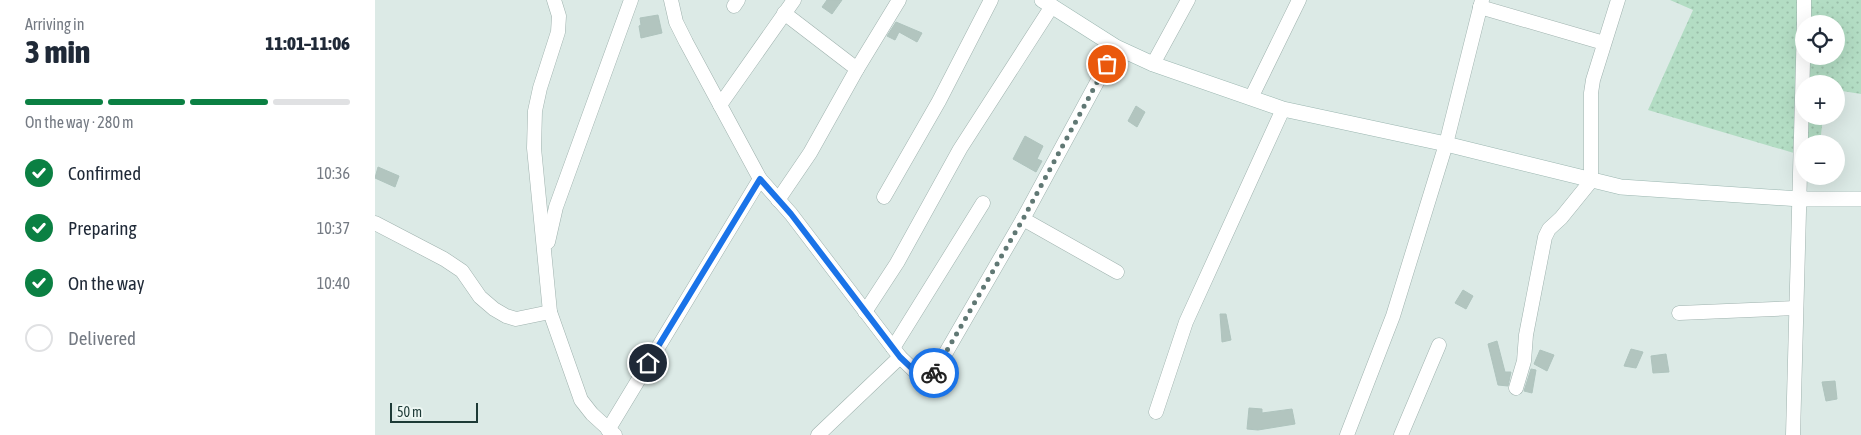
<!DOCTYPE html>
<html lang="en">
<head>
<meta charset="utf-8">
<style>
	body { margin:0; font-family:"Asap Condensed",sans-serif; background:#f2f2f3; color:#1f2937; height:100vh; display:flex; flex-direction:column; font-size:19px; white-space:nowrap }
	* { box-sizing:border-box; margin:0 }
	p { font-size:16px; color:#747a83 }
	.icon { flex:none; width:28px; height:28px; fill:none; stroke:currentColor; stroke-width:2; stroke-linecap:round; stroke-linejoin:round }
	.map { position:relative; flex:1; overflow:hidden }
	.sheet { display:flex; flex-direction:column; background:#fff; width:375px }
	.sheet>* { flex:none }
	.controls { position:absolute; left:1420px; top:15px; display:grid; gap:10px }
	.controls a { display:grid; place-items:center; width:50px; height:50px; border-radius:50%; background:#fff; box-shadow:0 5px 20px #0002; font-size:25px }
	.scale { position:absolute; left:15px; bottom:12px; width:88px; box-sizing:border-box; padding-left:5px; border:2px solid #1d3a36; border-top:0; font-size:14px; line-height:18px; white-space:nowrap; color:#1d3a36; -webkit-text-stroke:4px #edf7f3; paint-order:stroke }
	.pin { position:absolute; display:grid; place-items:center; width:42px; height:42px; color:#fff; margin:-21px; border:2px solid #fff; border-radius:50%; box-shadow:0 1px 5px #0007 }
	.courier { position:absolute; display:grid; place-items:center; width:50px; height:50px; margin:-25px; border:4px solid #1a73e8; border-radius:50%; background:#fff; color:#222; box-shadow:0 1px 6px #0007 }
	.overview em { font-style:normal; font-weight:800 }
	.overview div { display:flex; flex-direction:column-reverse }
	.overview { display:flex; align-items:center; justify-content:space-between; height:85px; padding:0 25px }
	h1 { font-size:32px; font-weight:800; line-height:38px }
	.bar { display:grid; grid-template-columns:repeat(4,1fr); gap:8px 5px; align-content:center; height:60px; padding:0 25px }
	.bar i { height:6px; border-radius:4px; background:#e0e1e3 }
	.bar .current { background:#0b8043 }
	.bar p { grid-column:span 4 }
	ol { padding:0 25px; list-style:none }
	li { display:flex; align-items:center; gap:15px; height:55px }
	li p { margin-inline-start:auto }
	li .icon { padding:5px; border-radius:50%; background:#0b8043; color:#fff; stroke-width:4 }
	li:last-child { color:#747a83 }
	li i { width:28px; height:28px; border:2px solid #e0e1e3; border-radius:50% }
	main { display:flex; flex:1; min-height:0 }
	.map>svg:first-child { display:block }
</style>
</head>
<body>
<main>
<section class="sheet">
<div class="overview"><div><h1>3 min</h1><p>Arriving in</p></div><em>11:01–11:06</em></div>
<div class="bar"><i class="current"></i><i class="current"></i><i class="current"></i><i></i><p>On the way · 280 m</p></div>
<ol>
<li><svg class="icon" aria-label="check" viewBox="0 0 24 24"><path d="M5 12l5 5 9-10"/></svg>Confirmed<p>10:36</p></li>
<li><svg class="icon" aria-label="check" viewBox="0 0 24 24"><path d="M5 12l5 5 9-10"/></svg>Preparing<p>10:37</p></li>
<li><svg class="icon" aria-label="check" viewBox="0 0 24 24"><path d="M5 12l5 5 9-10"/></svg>On the way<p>10:40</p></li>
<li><i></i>Delivered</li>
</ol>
</section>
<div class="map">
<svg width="1486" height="435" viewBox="0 0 1486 435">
	<defs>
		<pattern id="grass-dots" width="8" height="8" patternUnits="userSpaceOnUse" patternTransform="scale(1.25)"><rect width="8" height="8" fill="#b3ddc4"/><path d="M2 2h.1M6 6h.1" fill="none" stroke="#9abea9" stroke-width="1.8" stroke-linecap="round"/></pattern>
	</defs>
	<rect width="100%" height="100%" fill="#dceae6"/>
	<path fill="url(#grass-dots)" fill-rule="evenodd" d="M1295 0H1486V94L1461 90V84H1429V116H1448L1445 144H1429V156L1273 110 1318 10ZM1429 24H1461V56H1429Z"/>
	<g fill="#b2c5bf" stroke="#afc4be">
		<path d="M452 0H467L457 14 447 7Z"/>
		<path d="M283 15 287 33 266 38 264 26 266 25 265 18Z"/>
		<path d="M521 22 547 33 542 42 524 32 520 40 512 36Z"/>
		<path d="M761 106 770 112 762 127 753 121Z"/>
		<path d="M650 136 668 146 662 159 667 161 661 172 638 159Z"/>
		<path d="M3 167 24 176 20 187 0 178Z"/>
		<path d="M1088 290 1098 296 1091 309 1080 303Z"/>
		<path d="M845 314H851L856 340 847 342Z"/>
		<path d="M1122 341 1130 372H1136L1133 386 1123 385 1113 344Z"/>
		<path d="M1256 349 1268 352 1261 368 1249 366Z"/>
		<path d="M1165 350 1179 355 1172 371 1159 364Z"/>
		<path d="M1291 354 1294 372 1278 373 1276 356Z"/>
		<path d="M1156 369 1161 370 1157 393 1149 391Z"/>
		<path d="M1460 381 1462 399 1451 401 1447 382Z"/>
		<path d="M874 408 887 409V413L917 409 920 424 883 430 872 429Z"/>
	</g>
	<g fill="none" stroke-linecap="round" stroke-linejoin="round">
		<g stroke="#9fb2ae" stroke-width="15">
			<g id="street">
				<path d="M179 0 184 16 183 32 165 88 160 111 159 148 175 312 206 400 217 414 240 435"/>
				<path d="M296 0 301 22 311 42 385 179 416 214 525 357 548 379 558 375 648 219 741 47"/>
				<path d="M359 6 363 0"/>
				<path d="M1105 7 1229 43"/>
				<path d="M409 13 482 69"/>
				<path d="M1429 24V0"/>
				<path d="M778 64 813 0"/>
				<path d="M876 98 924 0"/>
				<path d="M345 105 419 0"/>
				<path d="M509 197 564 101 616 0"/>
				<path d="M403 200 435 153 482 69 524 0"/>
				<path d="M648 219 742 272"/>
				<path d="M0 223 69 259 87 271 105 297 119 309 131 316 141 319 175 312"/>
				<path d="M173 242 181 207 256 0"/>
				<path d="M490 312 522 263 585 149 677 6"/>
				<path d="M1304 313 1421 308"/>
				<path d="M518 348 608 203"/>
				<path d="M1141 388 1149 361 1151 335 1170 237 1174 229 1186 218 1216 181V93L1218 80 1243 0"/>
				<path d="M781 412 811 322 908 109"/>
				<path d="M233 430 385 179"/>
				<path d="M443 435 525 357"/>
				<path d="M972 435 1018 316 1071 144 1107 0"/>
				<path d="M1026 435 1064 345"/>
				<path d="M1418 435 1429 24"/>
			</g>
		</g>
		<g stroke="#9bb6b0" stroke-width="16">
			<path id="secondary" d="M667 0 741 47 778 64 908 109 1071 144 1246 187 1425 199H1486"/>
		</g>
		<use href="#street" stroke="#fff" stroke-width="14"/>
		<use href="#secondary" stroke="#fff" stroke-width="15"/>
	</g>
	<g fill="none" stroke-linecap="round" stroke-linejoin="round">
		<path stroke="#607874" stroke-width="5" stroke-dasharray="0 9" d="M559 373 648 219 732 64"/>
		<path stroke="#1a73e8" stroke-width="6" d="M273 363 385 179 416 214 525 357 548 379 558 375 559 373"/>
	</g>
</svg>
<div class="controls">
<a><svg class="icon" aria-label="locate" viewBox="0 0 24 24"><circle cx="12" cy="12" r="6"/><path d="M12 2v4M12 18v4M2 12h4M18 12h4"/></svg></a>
<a>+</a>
<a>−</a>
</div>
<div class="scale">50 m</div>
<div class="pin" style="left:732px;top:64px;background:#ea580c"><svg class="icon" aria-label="bag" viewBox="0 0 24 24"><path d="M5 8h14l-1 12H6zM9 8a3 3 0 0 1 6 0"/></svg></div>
<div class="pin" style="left:273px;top:363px;background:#1f2937"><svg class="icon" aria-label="home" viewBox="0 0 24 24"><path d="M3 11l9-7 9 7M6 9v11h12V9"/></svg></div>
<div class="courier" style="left:559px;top:373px"><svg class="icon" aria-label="bike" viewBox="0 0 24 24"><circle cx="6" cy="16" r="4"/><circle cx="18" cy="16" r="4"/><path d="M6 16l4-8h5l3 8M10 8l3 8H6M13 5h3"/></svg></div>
</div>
</main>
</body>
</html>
